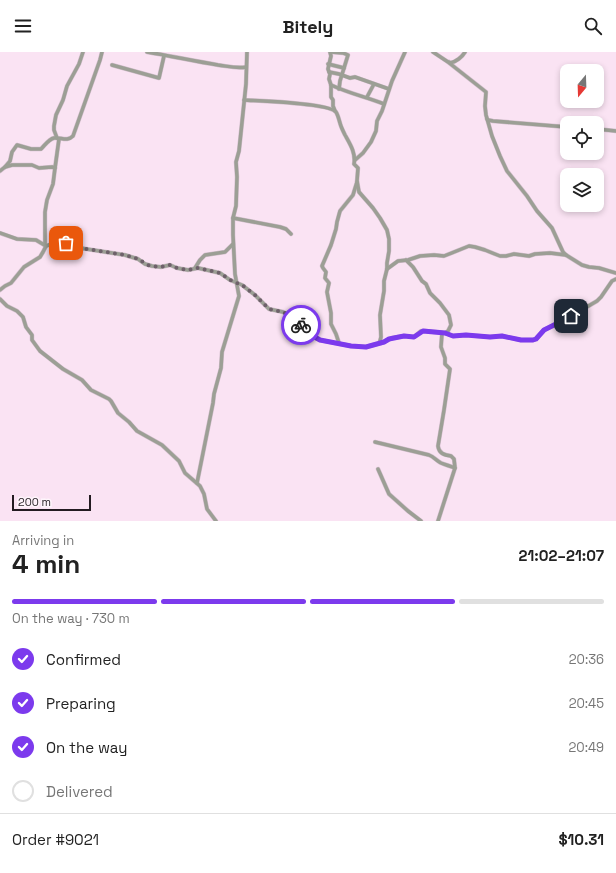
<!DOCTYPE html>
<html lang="en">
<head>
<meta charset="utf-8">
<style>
	body { margin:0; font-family:"Space Grotesk",sans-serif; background:#f2f2f2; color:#222; height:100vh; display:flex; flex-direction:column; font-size:15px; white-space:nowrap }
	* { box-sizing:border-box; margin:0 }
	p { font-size:13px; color:#767676 }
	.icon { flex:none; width:22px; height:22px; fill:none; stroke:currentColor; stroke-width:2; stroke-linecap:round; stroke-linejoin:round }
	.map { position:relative; height:469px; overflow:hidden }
	.panel { display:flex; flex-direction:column; background:#fff; flex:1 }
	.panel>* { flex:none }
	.needle { width:26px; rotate:199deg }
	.tools { position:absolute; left:560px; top:12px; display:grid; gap:8px }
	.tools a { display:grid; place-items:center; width:44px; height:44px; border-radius:8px; background:#fff; box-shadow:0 2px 6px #0003; font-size:20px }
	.scale { position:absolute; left:12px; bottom:10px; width:79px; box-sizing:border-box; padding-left:4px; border:2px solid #231b21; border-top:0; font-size:11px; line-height:14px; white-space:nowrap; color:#231b21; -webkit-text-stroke:3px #fef5fb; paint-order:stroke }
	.pin { position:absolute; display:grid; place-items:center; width:34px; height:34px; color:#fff; margin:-17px; border-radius:8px; box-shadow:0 2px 6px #0006 }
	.courier { position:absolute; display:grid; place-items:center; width:40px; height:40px; margin:-20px; border:3px solid #7c3aed; border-radius:50%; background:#fff; color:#222; box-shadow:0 1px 5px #0007 }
	.headline em { font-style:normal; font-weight:700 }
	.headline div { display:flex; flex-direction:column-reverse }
	.headline { display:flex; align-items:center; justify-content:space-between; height:68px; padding:0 12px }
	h1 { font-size:26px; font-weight:700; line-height:30px }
	.bar { display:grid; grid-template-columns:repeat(4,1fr); gap:6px 4px; align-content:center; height:48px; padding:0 12px }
	.bar i { height:5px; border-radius:3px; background:#e0e0e0 }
	.bar .active { background:#7c3aed }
	.bar p { grid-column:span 4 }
	.line { display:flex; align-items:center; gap:10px; padding:0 12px; border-top:1px solid #e0e0e0 }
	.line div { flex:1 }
	ol { padding:0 12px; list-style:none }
	li { display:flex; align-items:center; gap:12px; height:44px }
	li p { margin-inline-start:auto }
	li .icon { padding:4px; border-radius:50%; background:#7c3aed; color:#fff; stroke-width:4 }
	li:last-child { color:#767676 }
	li i { width:22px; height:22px; border:2px solid #e0e0e0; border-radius:50% }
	header { display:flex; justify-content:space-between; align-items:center; height:52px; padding:0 12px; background:#fff; font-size:18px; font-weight:700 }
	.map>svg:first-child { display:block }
</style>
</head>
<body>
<header><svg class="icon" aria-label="menu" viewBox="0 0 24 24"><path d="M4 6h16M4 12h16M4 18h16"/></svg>Bitely<svg class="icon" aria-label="search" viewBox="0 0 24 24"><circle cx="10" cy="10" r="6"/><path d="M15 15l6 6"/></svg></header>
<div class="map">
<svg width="616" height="469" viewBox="0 0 616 469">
	<rect width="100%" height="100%" fill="#fae3f3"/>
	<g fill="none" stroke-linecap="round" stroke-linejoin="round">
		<g stroke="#d3bfcd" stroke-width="4.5">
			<g id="minor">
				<path d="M147 0C171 4 194 9 218 13 227 14 237 17 246 15"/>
				<path d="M330 0 331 4 328 17 330 22 329 27 331 33V45L333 48V54L335 59"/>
				<path d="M331 0 343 1 348 3 340 29 339 37"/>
				<path d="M433 0 448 10 486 40 485 54 486 63 492 84 500 104 507 119 527 144 537 159 552 176 563 200 566 203 582 213 589 215 599 216 616 221"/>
				<path d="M449 10 450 11C456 10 462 5 465 0"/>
				<path d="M328 12 344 16"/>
				<path d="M112 13 159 26 164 4"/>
				<path d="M329 20 339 22 350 26 355 25 389 37"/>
				<path d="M331 33C348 41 366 45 384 52"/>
				<path d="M367 45 374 32"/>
				<path d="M244 48C258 49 329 51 336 60 338 63 339 68 340 71 341 75 343 79 345 83 350 92 356 101 354 112L358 116 357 129 359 140 373 156 380 166 387 178 389 187V199L387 211V217L384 229V239L380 263 381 285 380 289 381 291"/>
				<path d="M487 67 488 68 493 69 567 75"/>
				<path d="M597 77 616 79"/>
				<path d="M57 86 54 78V74L56 63 63 48 67 34 79 12 83 0"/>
				<path d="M355 108 363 101 371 90 376 79 377 69 382 59 392 29 405 0"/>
				<path d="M5 115 10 109 12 100 17 93 31 97H41C45 93 49 87 54 86 61 85 67 90 73 84L100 8 102 0"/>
				<path d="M55 116 59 87"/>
				<path d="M0 119 5 115 12 113H32L39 116 52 115 55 116 53 132 47 148 45 160V193"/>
				<path d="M233 166 280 175 286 177 291 182"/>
				<path d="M0 181 17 187 36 188 46 194"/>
				<path d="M406 208 413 215 422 229 426 232 430 241 440 251 449 263 451 273 448 279 445 281"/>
				<path d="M195 216 200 208 205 203 225 200 233 192"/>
				<path d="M387 217 398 209 408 208 420 204 434 203 444 204 469 194 475 195 485 198 500 204H506L514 202 529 204 535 202 550 201 566 203"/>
				<path d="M0 238 5 234 11 231 24 215 40 205 43 200 46 194 57 190H62L71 194 80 196 125 203 138 207 145 212 152 214 161 215 170 213 177 216 188 218 198 216 220 221 230 228 242 233 255 243 269 257 283 260 287 262 292 267 299 272 313 285 320 288 351 294 366 295 384 290 392 286 404 284 414 285 421 279H425L445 281 453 284 466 283 490 285 502 284 521 288H533L536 287 544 278 560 270 575 262 578 257 585 256 597 249 601 245 612 229 616 227"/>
				<path d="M0 247 7 254 17 259 23 265 26 275 32 283V288L40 299 63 317 82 328 91 338 109 347 111 349 118 361 129 370 137 379 162 393 179 409 185 421 200 434 204 442 207 457 216 469"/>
				<path d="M339 291 336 282 331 272V261L327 240 329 231 325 226 326 220 323 216 322 214 331 193 336 177 337 170 340 159 353 143 357 130"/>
				<path d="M375 390 429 403C434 405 437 409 441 411 446 413 450 414 455 416"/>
				<path d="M378 417 389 442 408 459 421 469"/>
				<path d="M197 431 213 351 214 342 221 316 222 300 239 244 235 222 233 183V166L236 154 237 125 236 110 239 99 246 32 247 0"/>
				<path d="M438 469 455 416 454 407 451 404C445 403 439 402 438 394L444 358 450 317 445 312V306L441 295 442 281"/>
			</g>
		</g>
		<use href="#minor" stroke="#9c9f95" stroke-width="3.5"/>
	</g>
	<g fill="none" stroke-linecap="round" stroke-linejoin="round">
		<path stroke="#6e616a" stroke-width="4" stroke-dasharray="0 7.2" d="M66 191 71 194 80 196 125 203 138 207 148 213 152 214 160 215 170 213 177 216 188 218 198 216 220 221 232 229 242 233 255 243 269 257 283 260 287 262 292 267 301 273"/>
		<path stroke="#7c3aed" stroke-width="5" d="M301 273 313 284 320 288 351 294 366 295 384 290 389 287 404 284 414 285 423 279 445 281 453 284 466 283 490 285 502 284 521 288H533L536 287 544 278 560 270 571 264"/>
	</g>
</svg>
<div class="tools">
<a><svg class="needle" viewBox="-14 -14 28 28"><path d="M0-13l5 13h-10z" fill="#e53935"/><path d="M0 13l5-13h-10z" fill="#767676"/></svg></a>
<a><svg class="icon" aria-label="locate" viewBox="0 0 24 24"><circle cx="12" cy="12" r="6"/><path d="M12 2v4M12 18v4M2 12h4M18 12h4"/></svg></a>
<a><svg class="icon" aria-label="layers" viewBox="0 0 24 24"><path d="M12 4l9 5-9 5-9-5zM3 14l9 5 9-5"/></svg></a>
</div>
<div class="scale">200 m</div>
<div class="pin" style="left:66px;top:191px;background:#ea580c"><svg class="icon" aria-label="bag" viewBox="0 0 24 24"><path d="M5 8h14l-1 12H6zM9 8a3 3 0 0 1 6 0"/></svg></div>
<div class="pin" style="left:571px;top:264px;background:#1f2937"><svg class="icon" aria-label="home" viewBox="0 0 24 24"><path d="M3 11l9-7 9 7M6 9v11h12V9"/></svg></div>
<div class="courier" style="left:301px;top:273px"><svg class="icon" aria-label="bike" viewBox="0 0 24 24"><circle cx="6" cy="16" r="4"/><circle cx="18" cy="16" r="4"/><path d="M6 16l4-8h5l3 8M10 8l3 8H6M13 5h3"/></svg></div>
</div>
<section class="panel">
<div class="headline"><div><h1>4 min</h1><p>Arriving in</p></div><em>21:02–21:07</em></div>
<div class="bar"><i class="active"></i><i class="active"></i><i class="active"></i><i></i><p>On the way · 730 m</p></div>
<ol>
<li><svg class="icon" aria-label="check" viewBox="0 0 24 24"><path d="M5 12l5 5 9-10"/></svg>Confirmed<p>20:36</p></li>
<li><svg class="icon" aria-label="check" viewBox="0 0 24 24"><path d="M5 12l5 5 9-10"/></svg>Preparing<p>20:45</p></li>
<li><svg class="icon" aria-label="check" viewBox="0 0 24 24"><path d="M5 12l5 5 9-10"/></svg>On the way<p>20:49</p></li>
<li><i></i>Delivered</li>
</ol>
<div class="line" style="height:52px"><div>Order #9021</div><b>$10.31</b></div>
</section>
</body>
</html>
